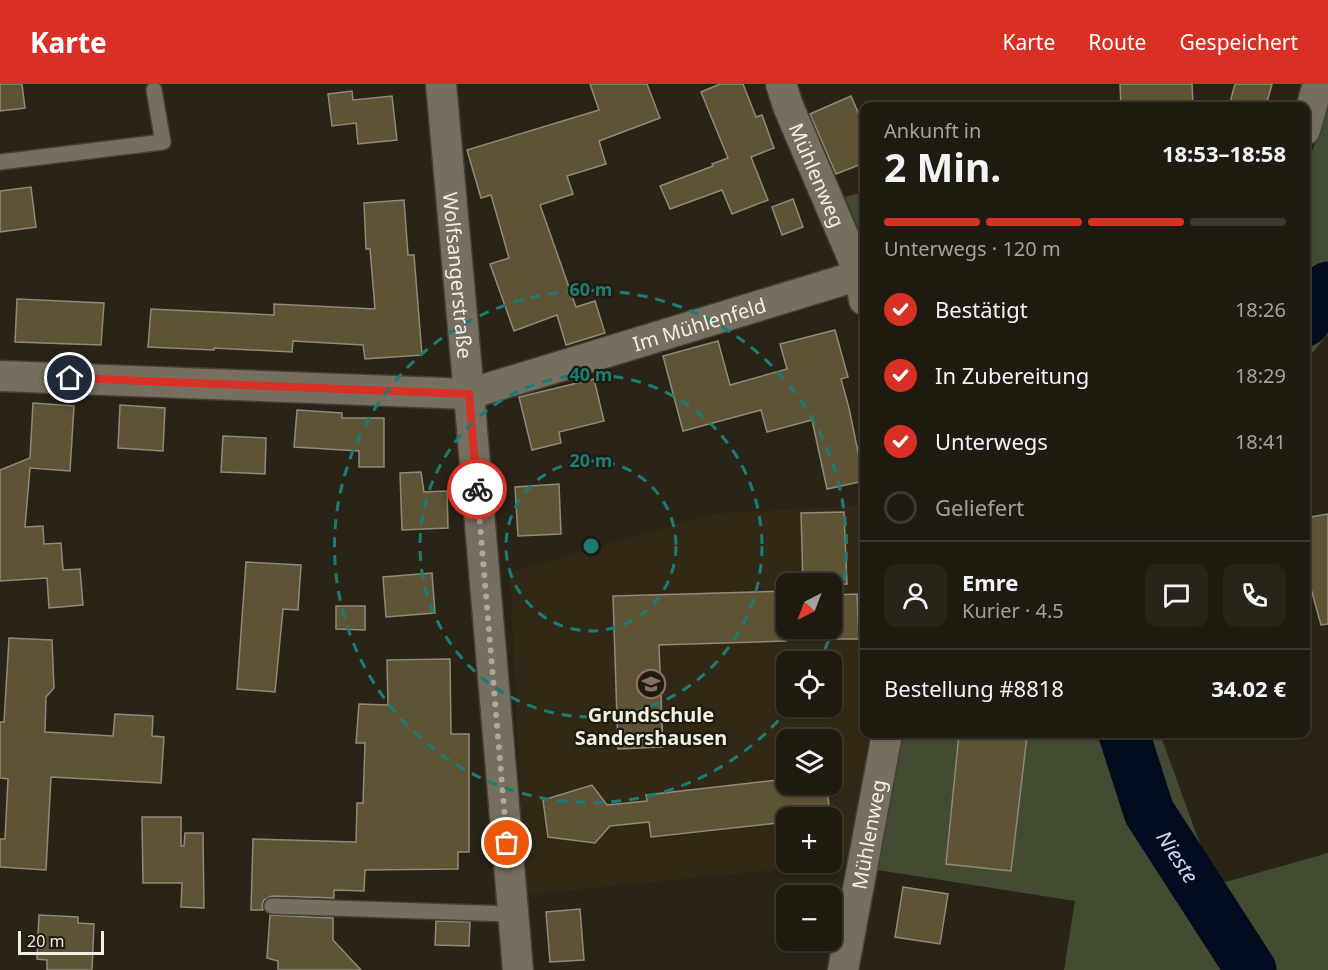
<!DOCTYPE html>
<html lang="de">
<head>
<meta charset="utf-8">
<style>
	body { margin:0; font-family:"Noto Sans",sans-serif; background:#28241a; color:#f1f3f6; height:100vh; display:flex; flex-direction:column; font-size:22px; white-space:nowrap }
	* { box-sizing:border-box; margin:0 }
	p { font-size:20px; color:#a2a19f }
	.icon { flex:none; width:33px; height:33px; fill:none; stroke:currentColor; stroke-width:2; stroke-linecap:round; stroke-linejoin:round }
	.map { position:relative; flex:1; overflow:hidden }
	.sheet { position:absolute; left:860px; top:18px; width:450px; height:636px; display:flex; flex-direction:column; background:#201b11; border-radius:12px; box-shadow:0 2px 4px #0004,0 0 0 2px #3d3931 }
	.sheet>* { flex:none }
	.needle { width:39px; rotate:222deg }
	.fabs { position:absolute; left:776px; top:489px; display:grid; gap:12px }
	.fabs a { display:grid; place-items:center; width:66px; height:66px; border-radius:12px; background:#201b11; box-shadow:0 2px 4px #0004,0 0 0 2px #3d3931; font-size:30px }
	.scale { position:absolute; left:18px; bottom:15px; width:86px; box-sizing:border-box; padding-left:6px; border:3px solid #f2efe6; border-top:0; font-size:16px; line-height:21px; white-space:nowrap; color:#f2efe6; -webkit-text-stroke:4px #201b0e; paint-order:stroke }
	.pin { position:absolute; display:grid; place-items:center; width:51px; height:51px; color:#fff; margin:-26px; border:3px solid #fff; border-radius:50%; box-shadow:0 2px 6px #0007 }
	.courier { position:absolute; display:grid; place-items:center; width:60px; height:60px; margin:-30px; border:4px solid #d93025; border-radius:50%; background:#fff; color:#222; box-shadow:0 2px 8px #0007 }
	.summary em { font-style:normal; font-weight:700 }
	.summary div { display:flex; flex-direction:column-reverse }
	.summary { display:flex; align-items:center; justify-content:space-between; height:102px; padding:0 24px }
	h1 { font-size:39px; font-weight:700; line-height:45px }
	.bar { display:grid; grid-template-columns:repeat(4,1fr); gap:9px 6px; align-content:center; height:72px; padding:0 24px }
	.bar i { height:8px; border-radius:4px; background:#3d3931 }
	.bar .on { background:#d93025 }
	.bar p { grid-column:span 4 }
	.line { display:flex; align-items:center; gap:15px; padding:0 24px; border-top:2px solid #3d3931 }
	.line div { flex:1 }
	.round { display:grid; place-items:center; flex:none; width:63px; height:63px; border-radius:12px; background:#28241a }
	ol { padding:0 24px; list-style:none }
	li { display:flex; align-items:center; gap:18px; height:66px }
	li p { margin-inline-start:auto }
	li .icon { padding:6px; border-radius:50%; background:#d93025; color:#fff; stroke-width:4 }
	li:last-child { color:#a2a19f }
	li i { width:33px; height:33px; border:3px solid #3d3931; border-radius:50% }
	header { display:flex; align-items:center; gap:36px; box-sizing:border-box; height:84px; padding:0 30px; background:#d93025; color:#fff }
	header strong { font-size:28px }
	nav { display:flex; gap:33px; margin-inline-start:auto; font-size:21px }
	.map>svg:first-child { display:block }
</style>
</head>
<body>
<header>
<strong>Karte</strong>
<nav><a>Karte</a><a>Route</a><a>Gespeichert</a></nav>
</header>
<div class="map">
<svg width="1328" height="886" viewBox="0 0 1328 886">
	<rect width="100%" height="100%" fill="#2a2417"/>
	<path fill="#312915" fill-rule="evenodd" d="M864 421V650H875L850 778 525 811 510 488 712 430ZM786 500H831V544H786ZM786 578H831V622H786ZM786 656H831V700H786ZM786 734H831V778H786Z"/>
	<g fill="#434c32">
		<path d="M1328 19V250L1305 278V89Z"/>
		<path d="M864 108V158L845 113Z"/>
		<path d="M900 650H1160L1215 801 1328 769V886H1064L1075 817 877 786Z"/>
	</g>
	<g fill="none" stroke-linecap="round" stroke-linejoin="round">
		<g stroke="#030b1f" stroke-width="51">
			<path d="M1305 237 1328 203"/>
			<path id="s1" d="M1124 650 1149 728 1251 886"/>
		</g>
	</g>
	<g fill="#5f5336" stroke="#8f8979" stroke-width="1.5">
		<path d="M0 0H22L25 24 0 27Z"/>
		<path d="M590 0H647L660 34 599 57 606 80 567 92 573 110 540 121 576 223 595 217 605 249 566 261 557 231 514 247 490 180 509 174 491 111 481 114 467 66 599 26Z"/>
		<path d="M720 0H743L756 33 762 31 774 64 751 73 768 116 732 130 722 106 670 125 660 102 713 82 712 80 728 74 701 8Z"/>
		<path d="M1120 0H1192L1193 22H1121Z"/>
		<path d="M1235 0H1272L1266 22H1229Z"/>
		<path d="M352 7 353 16 392 12 397 56 358 60 356 39 332 42 328 10Z"/>
		<path d="M851 12 864 42V79L836 90 810 30Z"/>
		<path d="M31 103 36 143 0 148V107Z"/>
		<path d="M793 115 803 143 782 151 772 123Z"/>
		<path d="M404 116 408 171H414L422 271 365 275 363 261 293 257 292 268 214 264V266L148 263 151 225 274 231V220L375 225 370 165H366L364 119Z"/>
		<path d="M17 215 104 219 101 261 15 258Z"/>
		<path d="M835 246 848 293 841 295 849 324 864 397 827 405 812 336 767 348 761 326 683 347 663 272 718 257 730 301 787 285 780 260Z"/>
		<path d="M594 295 604 337 559 348 561 359 532 366 519 313Z"/>
		<path d="M33 319 74 322 70 387 30 384 25 443 43 442 44 460 61 459 63 486 80 485 83 521 49 524 47 494 0 497V386L30 374Z"/>
		<path d="M120 321 165 324 163 367 118 364Z"/>
		<path d="M297 326 342 329V334H384V383H359V367L294 363Z"/>
		<path d="M223 352 266 354 265 390 221 388Z"/>
		<path d="M421 388 424 408 447 407 448 444 402 446 400 389Z"/>
		<path d="M559 400 561 450 518 452 515 403Z"/>
		<path d="M844 428 847 500H803L801 429Z"/>
		<path d="M1328 430V540L1321 541 1305 483V434Z"/>
		<path d="M246 478 301 481 298 526 283 525 275 608 237 605Z"/>
		<path d="M432 489 435 529 386 533 383 493Z"/>
		<path d="M786 507V557L659 561 663 663 618 665 613 512Z"/>
		<path d="M857 510 859 555H831V511Z"/>
		<path d="M336 522H365V546L336 545Z"/>
		<path d="M9 554 52 556 54 604 46 613 45 648 113 652 115 630 153 632 152 652 164 653 161 699 51 693 46 786 0 783V755H5L8 695 0 694V638H4Z"/>
		<path d="M450 575 451 650H469V768H458V785L365 786 364 807 334 806V814L272 812 264 816 262 821 263 826H251L253 755 356 758 357 719H363L365 659H356L359 620 388 621 387 576Z"/>
		<path d="M959 650H1012L1027 652 1011 787 946 780Z"/>
		<path d="M786 695V700H827L830 734H786V738L651 753 649 738 610 742 595 759 548 753 543 716 592 701 607 721 647 717 646 711Z"/>
		<path d="M142 733H181V762H184L185 749H203L204 824 181 823 182 799H143Z"/>
		<path d="M903 803 948 810 940 860 895 853Z"/>
		<path d="M580 825 584 876 550 878 546 828Z"/>
		<path d="M39 831 78 833V839L94 840 92 886H47V876L37 875Z"/>
		<path d="M270 831 333 834V856L361 886H278V877L267 874Z"/>
		<path d="M436 837 470 838 469 862 435 861Z"/>
	</g>
	<g fill="none" stroke-linecap="round" stroke-linejoin="round">
		<g stroke="#443f35" stroke-width="18">
			<g id="service">
				<path d="M0 78 163 58 154 6"/>
				<path d="M272 822 513 830"/>
			</g>
		</g>
		<g stroke="#443f35" stroke-width="33">
			<g id="minor">
				<path id="s2" d="M441 0 469 310 518 886"/>
				<path id="s3" d="M781 0 788 22 860 191 864 216"/>
				<path d="M1305 46 1318 0"/>
				<path id="s4" d="M0 292 469 310 860 191"/>
				<path id="s5" d="M843 886 887 650"/>
			</g>
		</g>
		<use href="#service" stroke="#766f60" stroke-width="15"/>
		<use href="#minor" stroke="#766f60" stroke-width="30"/>
	</g>
	<g fill="none" stroke-linecap="round" stroke-linejoin="round">
		<path stroke="#aca89e" stroke-width="6" stroke-dasharray="0 10.8" d="M477 405 507 759"/>
		<path stroke="#d93025" stroke-width="8" d="M70 294 469 310 477 405"/>
	</g>
	<g fill="none" stroke="#1a7c74" stroke-width="3" stroke-dasharray="10 8">
		<circle cx="591" cy="462" r="85"/>
		<circle cx="591" cy="462" r="171"/>
		<path d="M790 623A256 256 0 1 1 820 576"/>
	</g>
	<defs>
		<g id="school-ring" transform="scale(1.5)"><circle r="9.5" fill="#201b0e" stroke="#8d6e63" stroke-width="1.5"/><path d="M0-5L7-2L0 1L-7-2ZM-4 1L0 2.5L4 1V4Q0 6-4 4Z" fill="#8d6e63"/></g>
	</defs>
	<g fill-rule="evenodd">
		<use href="#school-ring" x="651" y="600"/>
	</g>
	<g text-anchor="middle" dominant-baseline="central" stroke-width="4.5" stroke-linejoin="round" paint-order="stroke">
		<g font-size="20" fill="#f2efe6" stroke="#201b0e">
			<text stroke="none"><textPath href="#s3" startOffset="98">Mühlenweg</textPath></text>
			<text stroke="none"><textPath href="#s2" startOffset="192">Wolfsangerstraße</textPath></text>
			<text stroke="none"><textPath href="#s4" startOffset="710">Im Mühlenfeld</textPath></text>
			<text stroke="none"><textPath href="#s5" startOffset="138">Mühlenweg</textPath></text>
		</g>
		<g font-size="20" font-weight="bold" fill="#f2efe6" stroke="#201b0e">
			<text x="651" y="630">Grundschule<tspan x="651" dy="23">Sandershausen</tspan></text>
		</g>
		<g font-size="21" font-style="italic" fill="#cadcfa" stroke="#201b0e">
			<text stroke="none"><textPath href="#s1" startOffset="135">Nieste</textPath></text>
		</g>
	</g>
	<circle cx="591" cy="462" r="9" fill="#1a7c74" stroke="#201b0e" stroke-width="3"/>
	<g font-size="18" text-anchor="middle" font-weight="bold" fill="#1a7c74" stroke="#201b0e" stroke-width="4.5" stroke-linejoin="round" paint-order="stroke">
		<text x="591" y="212">60 m</text>
		<text x="591" y="297">40 m</text>
		<text x="591" y="383">20 m</text>
	</g>
</svg>
<div class="fabs">
<a><svg class="needle" viewBox="-14 -14 28 28"><path d="M0-13l5 13h-10z" fill="#e53935"/><path d="M0 13l5-13h-10z" fill="#a2a19f"/></svg></a>
<a><svg class="icon" aria-label="locate" viewBox="0 0 24 24"><circle cx="12" cy="12" r="6"/><path d="M12 2v4M12 18v4M2 12h4M18 12h4"/></svg></a>
<a><svg class="icon" aria-label="layers" viewBox="0 0 24 24"><path d="M12 4l9 5-9 5-9-5zM3 14l9 5 9-5"/></svg></a>
<a>+</a>
<a>−</a>
</div>
<div class="scale">20 m</div>
<div class="pin" style="left:507px;top:759px;background:#ea580c"><svg class="icon" aria-label="bag" viewBox="0 0 24 24"><path d="M5 8h14l-1 12H6zM9 8a3 3 0 0 1 6 0"/></svg></div>
<div class="pin" style="left:70px;top:294px;background:#1f2937"><svg class="icon" aria-label="home" viewBox="0 0 24 24"><path d="M3 11l9-7 9 7M6 9v11h12V9"/></svg></div>
<div class="courier" style="left:477px;top:405px"><svg class="icon" aria-label="bike" viewBox="0 0 24 24"><circle cx="6" cy="16" r="4"/><circle cx="18" cy="16" r="4"/><path d="M6 16l4-8h5l3 8M10 8l3 8H6M13 5h3"/></svg></div>
<section class="sheet">
<div class="summary"><div><h1>2 Min.</h1><p>Ankunft in</p></div><em>18:53–18:58</em></div>
<div class="bar"><i class="on"></i><i class="on"></i><i class="on"></i><i></i><p>Unterwegs · 120 m</p></div>
<ol>
<li><svg class="icon" aria-label="check" viewBox="0 0 24 24"><path d="M5 12l5 5 9-10"/></svg>Bestätigt<p>18:26</p></li>
<li><svg class="icon" aria-label="check" viewBox="0 0 24 24"><path d="M5 12l5 5 9-10"/></svg>In Zubereitung<p>18:29</p></li>
<li><svg class="icon" aria-label="check" viewBox="0 0 24 24"><path d="M5 12l5 5 9-10"/></svg>Unterwegs<p>18:41</p></li>
<li><i></i>Geliefert</li>
</ol>
<div class="line" style="height:108px"><a class="round"><svg class="icon" aria-label="person" viewBox="0 0 24 24"><circle cx="12" cy="8" r="4"/><path d="M4 21q1-7 8-7t8 7"/></svg></a><div><b>Emre</b><p>Kurier · 4.5</p></div><a class="round"><svg class="icon" aria-label="chat" viewBox="0 0 24 24"><path d="M4 5h16v11H9l-5 4z"/></svg></a><a class="round"><svg class="icon" aria-label="phone" viewBox="0 0 24 24"><path d="M5 4h4l2 5-3 2q2 4 5 5l2-3 5 2v4C11 20 4 13 5 4z"/></svg></a></div>
<div class="line" style="height:78px"><div>Bestellung #8818</div><b>34.02 €</b></div>
</section>
</div>
</body>
</html>
